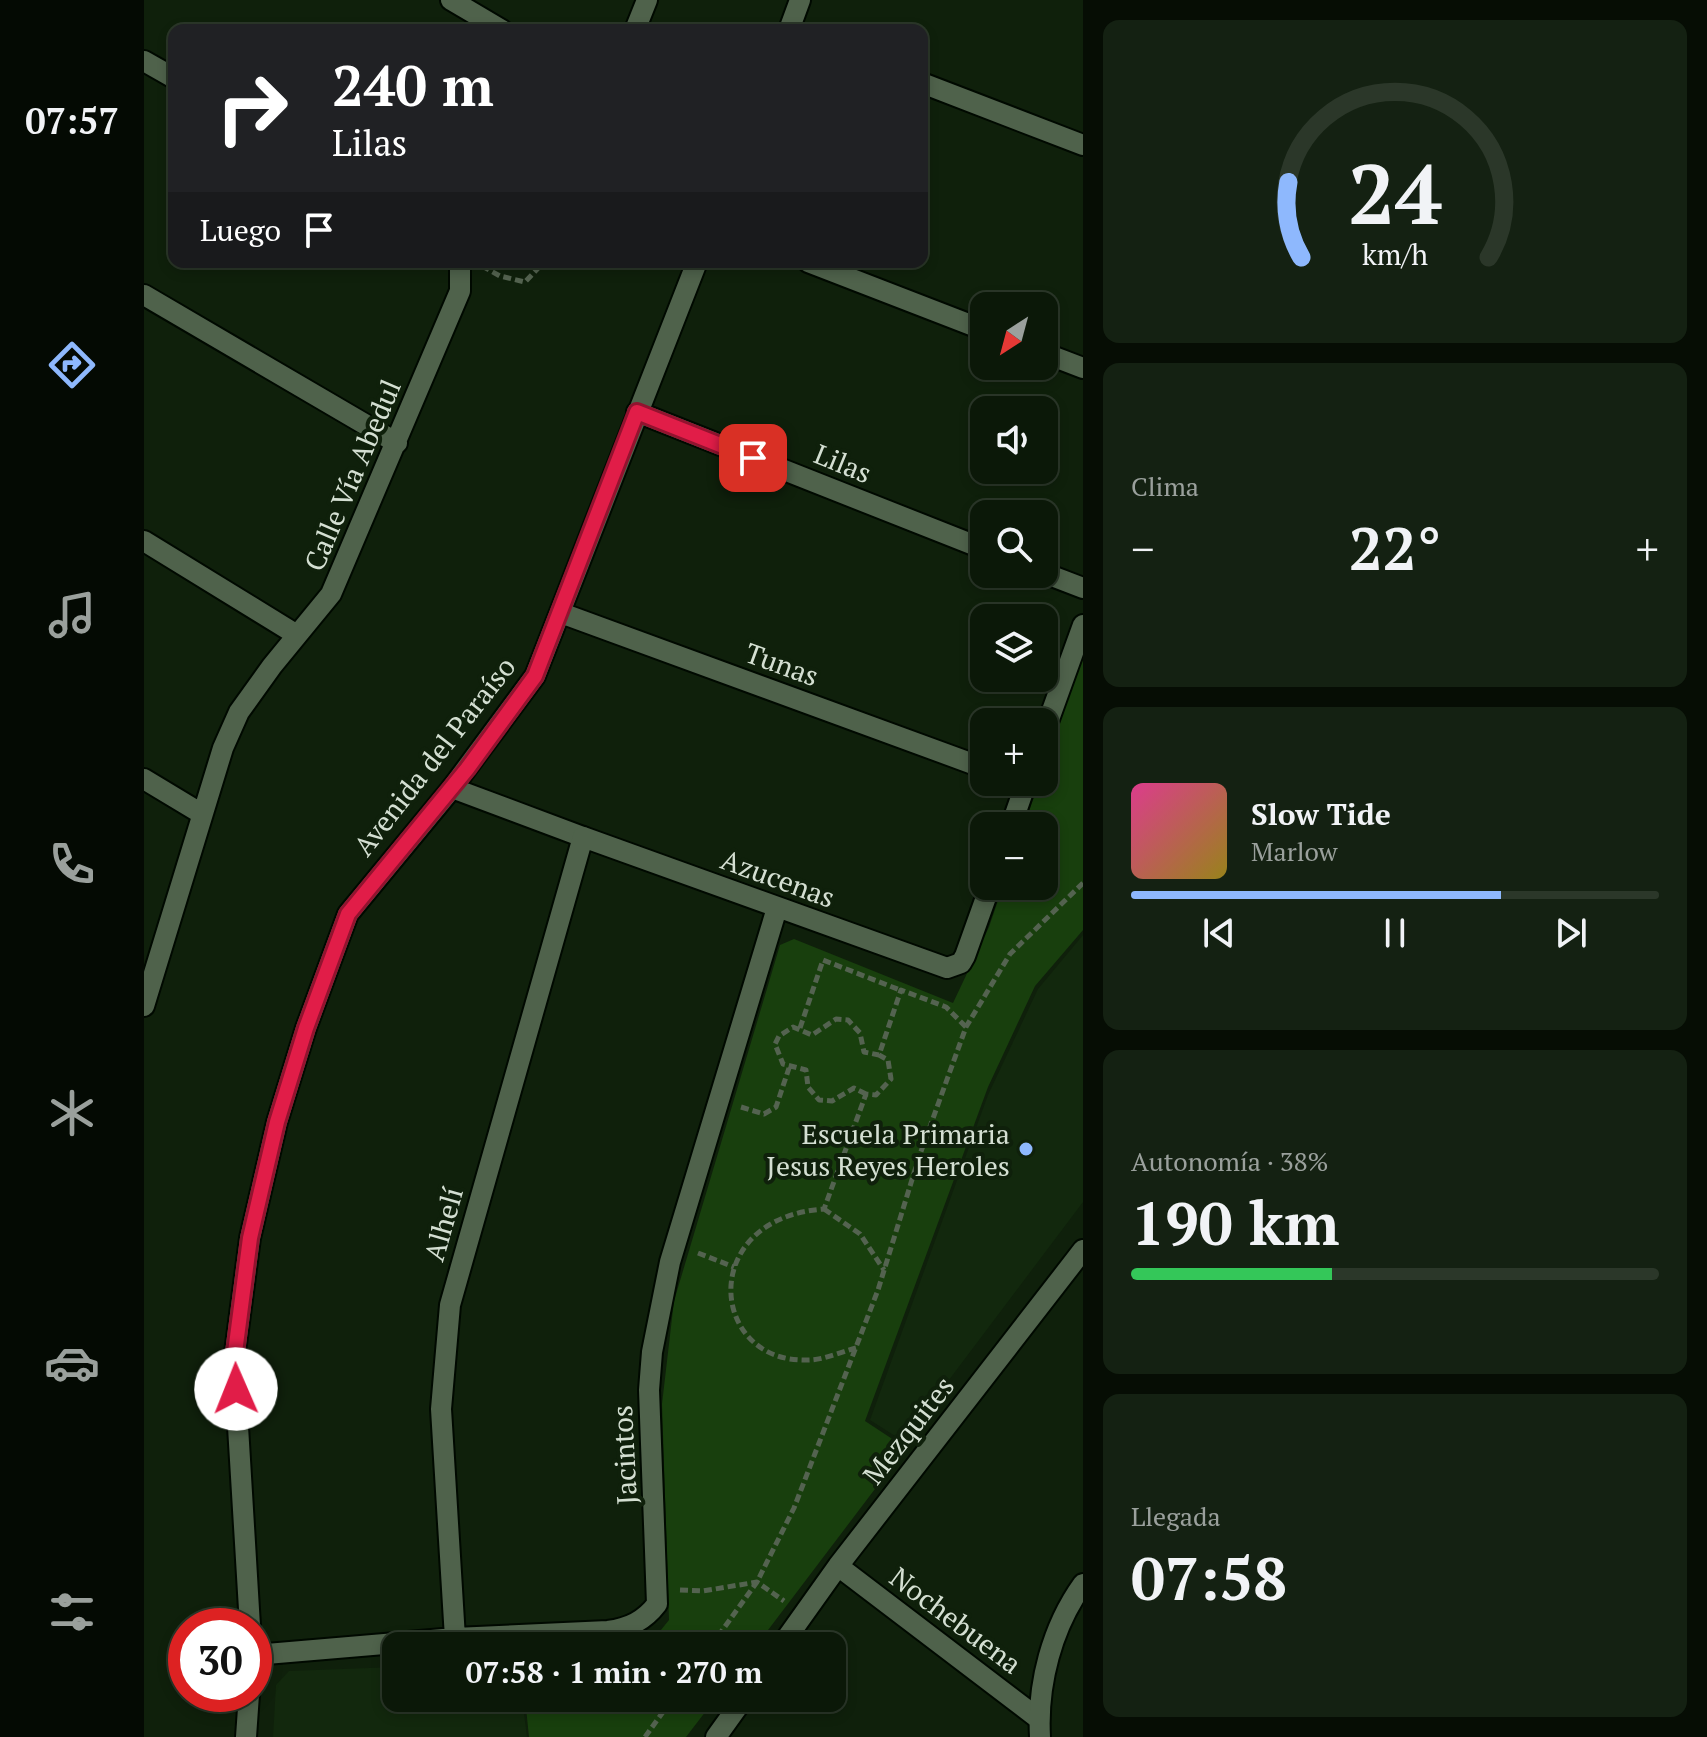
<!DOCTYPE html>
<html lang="es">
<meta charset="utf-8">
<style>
body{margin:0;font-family:"PT Serif",serif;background:#142112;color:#f1f3f6;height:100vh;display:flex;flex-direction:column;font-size:30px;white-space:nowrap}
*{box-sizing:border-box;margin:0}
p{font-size:26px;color:#9aa09c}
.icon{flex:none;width:44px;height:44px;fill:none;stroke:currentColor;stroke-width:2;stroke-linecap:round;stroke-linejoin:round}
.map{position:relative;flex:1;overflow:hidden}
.side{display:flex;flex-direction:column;gap:20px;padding:20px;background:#060d04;width:624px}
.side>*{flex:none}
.banner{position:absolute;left:24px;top:24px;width:760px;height:244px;border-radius:16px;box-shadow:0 4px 12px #0003,0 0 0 2px #2b3729;background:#202124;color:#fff;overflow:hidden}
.needle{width:52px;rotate:216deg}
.tools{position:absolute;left:826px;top:292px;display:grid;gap:16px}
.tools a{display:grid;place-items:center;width:88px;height:88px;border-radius:16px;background:#0b1808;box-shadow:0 4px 12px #0003,0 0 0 2px #2b3729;font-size:40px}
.speed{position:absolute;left:24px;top:1608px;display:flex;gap:16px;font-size:40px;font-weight:700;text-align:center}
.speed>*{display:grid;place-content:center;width:104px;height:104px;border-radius:50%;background:#0b1808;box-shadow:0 4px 12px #0003,0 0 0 2px #2b3729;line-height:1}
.speed .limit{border:12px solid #d22;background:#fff;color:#111}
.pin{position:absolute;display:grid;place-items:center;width:68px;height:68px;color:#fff;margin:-34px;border-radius:16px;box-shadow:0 4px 12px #0006}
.me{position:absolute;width:88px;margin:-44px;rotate:359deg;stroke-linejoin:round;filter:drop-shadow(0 0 6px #0008)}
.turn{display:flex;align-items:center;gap:28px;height:168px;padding:0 32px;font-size:36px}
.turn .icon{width:104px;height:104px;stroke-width:2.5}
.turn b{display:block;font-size:56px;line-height:68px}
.then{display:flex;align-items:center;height:76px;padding:0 32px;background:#0003;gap:16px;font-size:30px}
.big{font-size:60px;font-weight:800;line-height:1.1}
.side .tile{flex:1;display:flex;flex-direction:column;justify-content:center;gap:12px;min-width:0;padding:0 28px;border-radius:16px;background:#142112}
.side .dial{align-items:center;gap:0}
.dial svg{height:208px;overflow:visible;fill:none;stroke:#2b3729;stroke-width:7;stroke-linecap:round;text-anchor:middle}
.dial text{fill:#f1f3f6;stroke:none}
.song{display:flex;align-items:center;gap:24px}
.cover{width:96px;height:96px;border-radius:12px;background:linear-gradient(135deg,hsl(330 70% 55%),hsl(50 70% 35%))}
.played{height:8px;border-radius:4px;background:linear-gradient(90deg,#8eb8fd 70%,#2b3729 70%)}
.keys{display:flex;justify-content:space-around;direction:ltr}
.heat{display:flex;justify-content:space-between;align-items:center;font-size:44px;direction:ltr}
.charge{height:12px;border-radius:6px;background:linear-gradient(90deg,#34c759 38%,#2b3729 0)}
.trip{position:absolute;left:238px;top:1632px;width:464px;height:80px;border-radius:16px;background:#0b1808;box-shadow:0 4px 12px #0003,0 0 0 2px #2b3729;font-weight:800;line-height:80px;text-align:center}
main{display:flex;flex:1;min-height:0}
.tab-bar{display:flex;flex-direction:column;width:144px;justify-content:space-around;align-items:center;background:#040a03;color:#9aa09c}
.tab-bar .icon{width:56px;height:56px}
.tab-bar .current{color:#8eb8fd}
.tab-bar b{font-size:36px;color:#f1f3f6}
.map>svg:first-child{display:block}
.built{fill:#12280d}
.green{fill:#183f0d}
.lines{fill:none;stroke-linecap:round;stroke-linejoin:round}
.pedestrian-casing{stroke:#000900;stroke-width:24}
.minor-casing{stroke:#000900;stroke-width:24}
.tertiary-casing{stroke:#000900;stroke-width:24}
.path{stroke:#546350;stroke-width:5;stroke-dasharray:8 4;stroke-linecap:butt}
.pedestrian{stroke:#4f624b;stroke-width:20}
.minor{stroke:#4f624b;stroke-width:20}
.tertiary{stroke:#4f624b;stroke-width:20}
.route-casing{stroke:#92132f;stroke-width:20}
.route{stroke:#e11d48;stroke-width:14}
.poi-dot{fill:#8eb8fd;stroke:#0f200b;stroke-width:3}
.labels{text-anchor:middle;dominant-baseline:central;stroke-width:8;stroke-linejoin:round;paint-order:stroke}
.street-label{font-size:28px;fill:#d4dfd2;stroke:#0f200b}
.poi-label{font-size:28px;fill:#d4dfd2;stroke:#0f200b;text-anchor:end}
</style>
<main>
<nav class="tab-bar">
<b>07:57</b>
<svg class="icon current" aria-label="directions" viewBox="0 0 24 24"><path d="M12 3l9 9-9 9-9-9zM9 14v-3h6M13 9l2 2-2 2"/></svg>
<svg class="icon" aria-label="music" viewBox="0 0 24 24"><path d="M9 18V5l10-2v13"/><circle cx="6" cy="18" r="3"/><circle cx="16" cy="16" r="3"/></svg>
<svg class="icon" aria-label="phone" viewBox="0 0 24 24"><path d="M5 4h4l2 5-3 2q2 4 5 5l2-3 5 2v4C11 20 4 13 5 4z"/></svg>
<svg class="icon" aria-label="climate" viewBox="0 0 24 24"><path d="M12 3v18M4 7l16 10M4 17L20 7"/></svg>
<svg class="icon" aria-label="car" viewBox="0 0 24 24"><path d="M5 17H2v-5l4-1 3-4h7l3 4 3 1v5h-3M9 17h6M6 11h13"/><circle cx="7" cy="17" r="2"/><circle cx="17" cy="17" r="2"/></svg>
<svg class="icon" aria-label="filters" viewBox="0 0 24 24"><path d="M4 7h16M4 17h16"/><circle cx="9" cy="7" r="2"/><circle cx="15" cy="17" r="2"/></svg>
</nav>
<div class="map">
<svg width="939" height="1737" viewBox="0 0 939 1737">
<rect width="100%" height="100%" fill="#0f200b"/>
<path class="built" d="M939,935v267l-180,239 -33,-21 118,-325 50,-106z
M252,1667v31h126l5,39h-254l3,-52 13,-14z"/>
<path class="green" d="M939,653v277l-48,56 -47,101 -123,334 41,27 -150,198h-108l21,-26 -7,-216 12,-103 106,-356 14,-6 159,64 36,-76 14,-41h41v-60h-20l15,-44h5v-15z
M381,1698h191l-30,39h-157z"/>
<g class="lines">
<g class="pedestrian-casing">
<path id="pedestrian" d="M900,733l39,-108
M308,788l131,49"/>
</g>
<g class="minor-casing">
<path id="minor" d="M307,0l51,30
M491,30l12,-30
M645,30l11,-30
M0,61l30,17
M778,83l161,62
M664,262l176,68
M0,295l253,148
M900,353l39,15
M493,412l347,137
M0,541l153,94
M900,573l39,15
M417,613l423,155
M0,779l58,35
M867,826l15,-43 -4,-1
M0,1006l79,-258 16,-36 33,-46 59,-72 129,-303v-29
M694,1566l201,153
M106,1626l-16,-266 16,-122 27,-116 29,-94 42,-114 104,-126 83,-112 162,-414
M311,1638l-14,-229 9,-104 133,-468 364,131 14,-5 4,-7 25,-70
M637,1646l57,-80 245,-316
M110,1655l201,-17 153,-7c21,-3 36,-10 49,-27l-8,-214 3,-38 18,-90 107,-354
M102,1737l3,-43
M572,1737l28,-39"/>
</g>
<g class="tertiary-casing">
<path id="tertiary" d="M896,1737c-3,-53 12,-110 43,-153"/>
</g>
<path class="path" d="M338,266l18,10 25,6 19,-20
M656,1028l23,-68 77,30
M722,1094l-12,-6 -22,13 -13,-1 -11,-13 -2,-17 -23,-6 -8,-20 4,-8 14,-9 19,8 24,-16 12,1 12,13 4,19 15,3
M597,1107l23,7 12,-7 13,-39
M680,1209l36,25 24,36
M554,1253l36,14
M712,1348c-15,4 -33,12 -48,12 -99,4 -112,-142 16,-151l42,-115 10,1 15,-16 -3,-19 -9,-5 22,-65 45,17 20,20
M536,1590l23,1 54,-9 27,19
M567,1646l46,-64 37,-74 84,-218 41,-133 47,-130 44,-73 73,-71
M501,1737l28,-39"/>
<use href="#pedestrian" class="pedestrian"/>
<use href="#minor" class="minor"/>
<use href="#tertiary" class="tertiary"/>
</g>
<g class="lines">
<g class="route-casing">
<path id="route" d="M92,1389l-2,-29 16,-122 27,-116 29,-94 42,-114 119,-145 68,-93 102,-264 116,46"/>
</g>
<use href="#route" class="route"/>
</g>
<circle class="poi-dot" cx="882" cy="1149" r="8"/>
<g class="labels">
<g class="street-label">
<text transform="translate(699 463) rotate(22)">Lilas</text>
<text transform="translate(208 475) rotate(-67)">Calle Vía Abedul</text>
<text transform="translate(638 664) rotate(20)">Tunas</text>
<text transform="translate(290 756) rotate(-52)">Avenida del Paraíso</text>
<text transform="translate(634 878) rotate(20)">Azucenas</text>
<text transform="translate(299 1224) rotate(-74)">Alhelí</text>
<text transform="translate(764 1430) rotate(-52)">Mezquites</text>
<text transform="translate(480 1455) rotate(-93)">Jacintos</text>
<text transform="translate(812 1620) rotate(37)">Nochebuena</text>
</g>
<g class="poi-label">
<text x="866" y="1133">Escuela Primaria<tspan x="866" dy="32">Jesus Reyes Heroles</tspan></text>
</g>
</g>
</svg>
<div class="tools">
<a><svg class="needle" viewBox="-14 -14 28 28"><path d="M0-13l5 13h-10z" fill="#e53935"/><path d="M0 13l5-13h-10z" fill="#9aa09c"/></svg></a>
<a><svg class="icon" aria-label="sound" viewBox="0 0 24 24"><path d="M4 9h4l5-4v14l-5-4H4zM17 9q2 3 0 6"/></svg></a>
<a><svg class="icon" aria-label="search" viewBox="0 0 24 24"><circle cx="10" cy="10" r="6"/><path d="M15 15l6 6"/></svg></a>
<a><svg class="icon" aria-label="layers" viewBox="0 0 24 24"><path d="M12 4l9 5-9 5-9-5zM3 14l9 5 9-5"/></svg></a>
<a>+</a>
<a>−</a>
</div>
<div class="speed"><div class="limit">30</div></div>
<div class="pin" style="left:609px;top:458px;background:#d93025"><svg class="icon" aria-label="arrive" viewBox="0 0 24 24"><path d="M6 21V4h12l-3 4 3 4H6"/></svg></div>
<svg class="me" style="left:92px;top:1389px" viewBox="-20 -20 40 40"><circle r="19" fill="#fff"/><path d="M0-13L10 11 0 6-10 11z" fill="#e11d48"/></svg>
<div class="trip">07:58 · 1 min · 270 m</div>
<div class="banner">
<div class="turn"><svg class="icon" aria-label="right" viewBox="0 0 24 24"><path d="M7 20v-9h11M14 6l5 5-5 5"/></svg><div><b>240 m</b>Lilas</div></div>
<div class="then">Luego<svg class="icon" aria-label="arrive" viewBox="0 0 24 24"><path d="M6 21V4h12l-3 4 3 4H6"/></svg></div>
</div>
</div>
<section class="side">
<div class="tile dial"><svg viewBox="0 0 100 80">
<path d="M14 69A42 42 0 1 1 86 69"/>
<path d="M14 69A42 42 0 0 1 9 40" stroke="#8eb8fd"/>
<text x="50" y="56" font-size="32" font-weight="700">24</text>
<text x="50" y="72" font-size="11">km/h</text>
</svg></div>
<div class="tile"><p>Clima</p>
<div class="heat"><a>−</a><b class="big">22°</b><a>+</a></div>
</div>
<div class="tile">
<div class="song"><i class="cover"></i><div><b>Slow Tide</b><p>Marlow</p></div></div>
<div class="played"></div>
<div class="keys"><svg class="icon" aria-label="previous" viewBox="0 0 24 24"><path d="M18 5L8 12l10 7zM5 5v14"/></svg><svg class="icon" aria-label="pause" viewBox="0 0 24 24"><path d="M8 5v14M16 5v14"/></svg><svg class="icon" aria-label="next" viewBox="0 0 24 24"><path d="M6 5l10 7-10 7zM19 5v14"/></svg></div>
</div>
<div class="tile"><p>Autonomía · 38%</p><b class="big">190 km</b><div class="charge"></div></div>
<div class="tile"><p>Llegada</p><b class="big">07:58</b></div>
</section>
</main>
